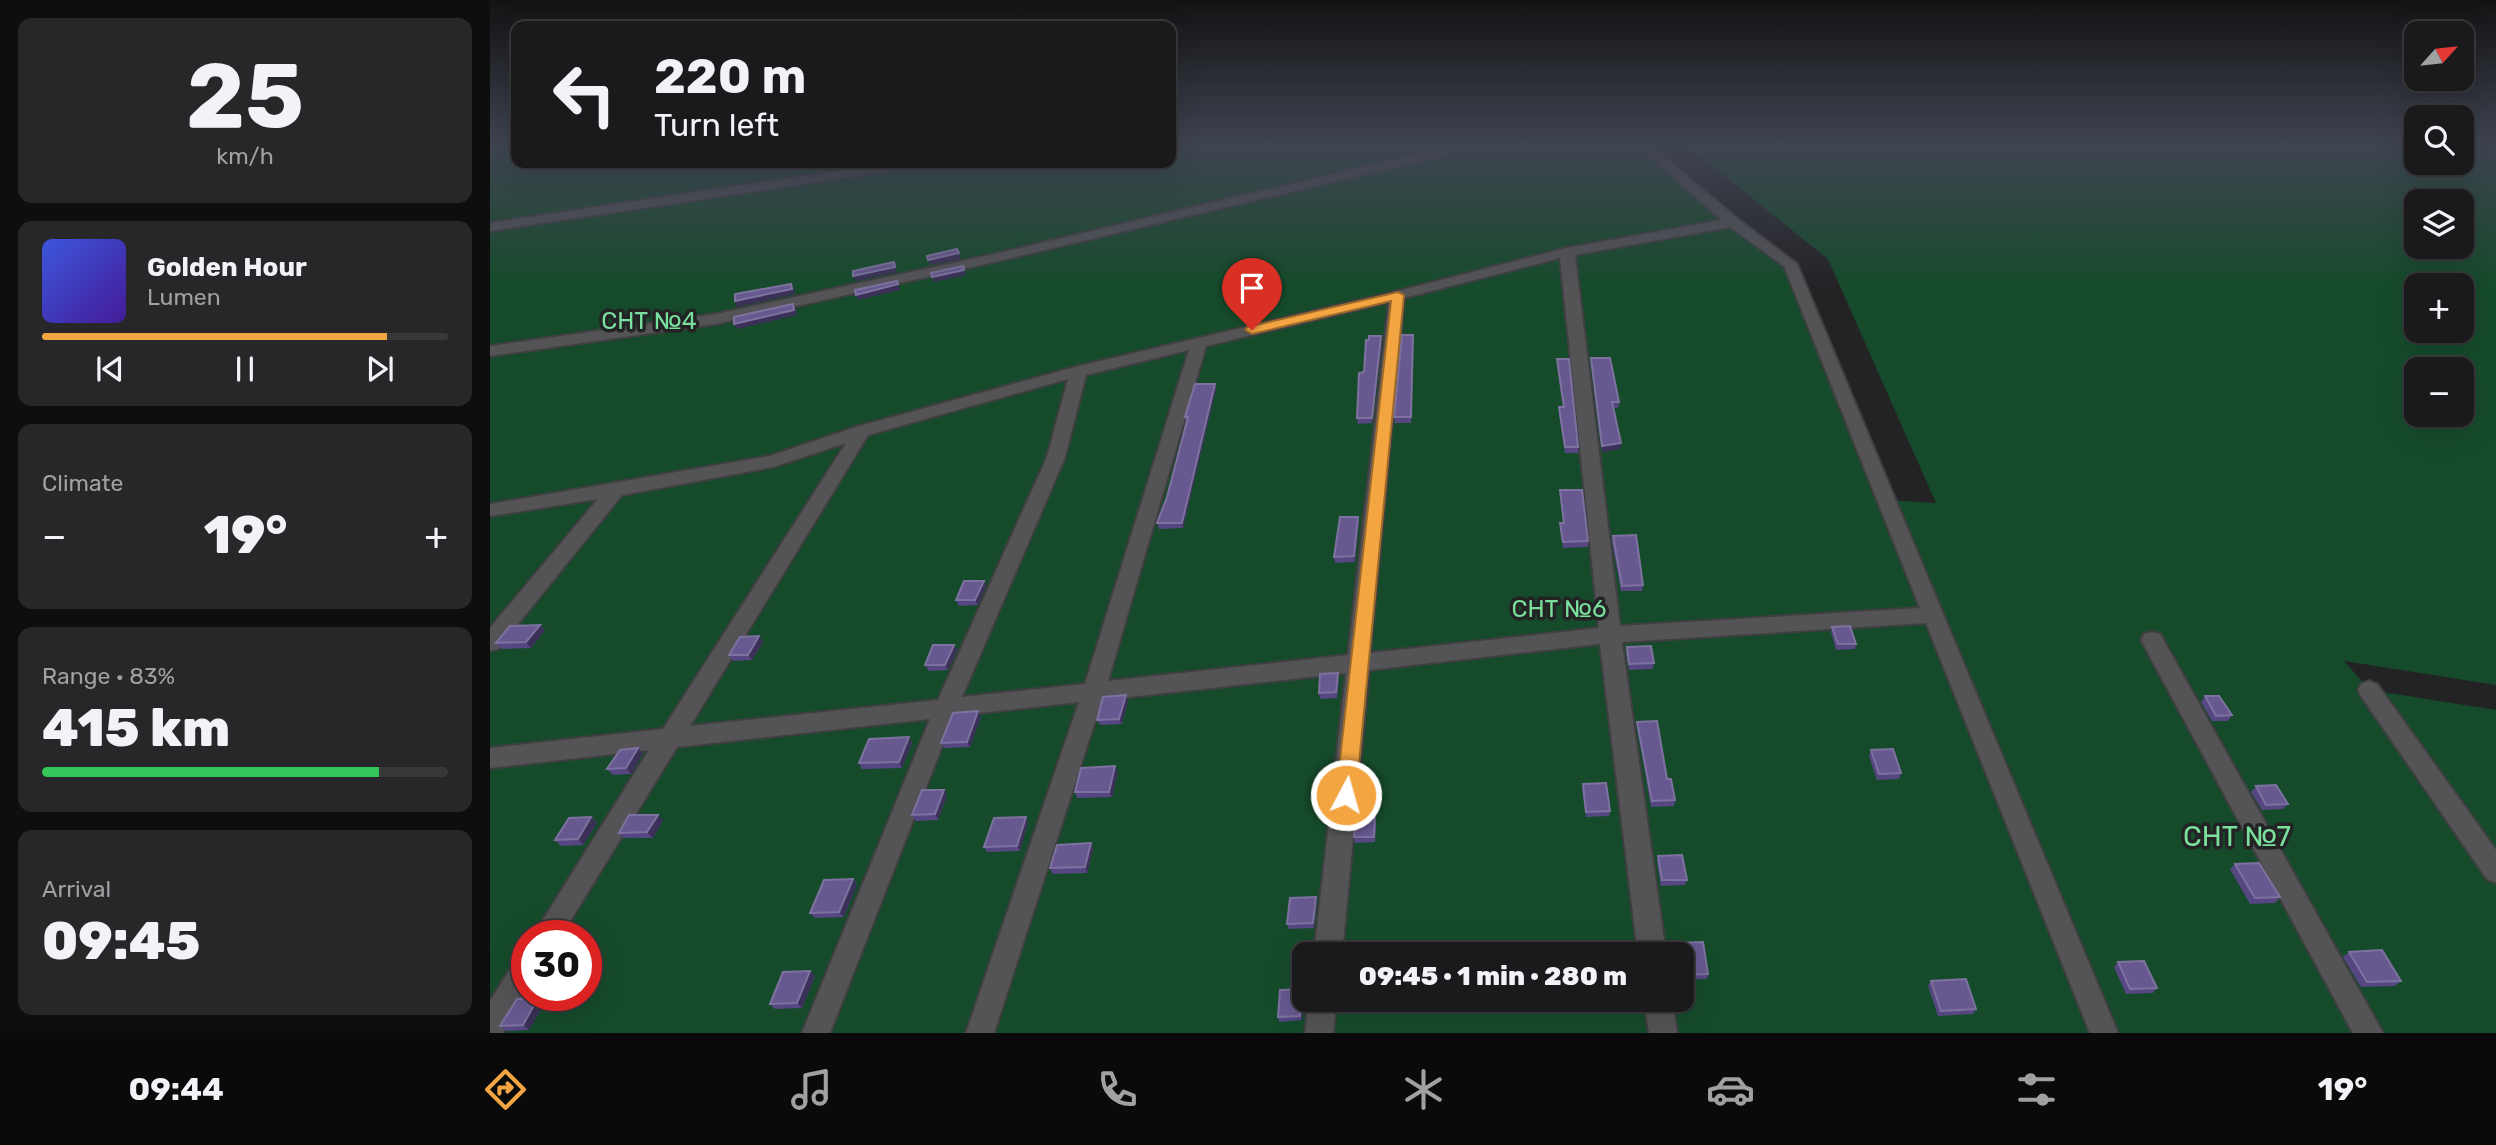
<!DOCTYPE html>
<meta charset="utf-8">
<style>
body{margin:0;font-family:Rubik,sans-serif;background:#272729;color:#f1f3f6;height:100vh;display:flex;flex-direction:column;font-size:26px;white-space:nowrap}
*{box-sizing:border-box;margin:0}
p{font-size:23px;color:#9fa1a3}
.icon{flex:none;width:38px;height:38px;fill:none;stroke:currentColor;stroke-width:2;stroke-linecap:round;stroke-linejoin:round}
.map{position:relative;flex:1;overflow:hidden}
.details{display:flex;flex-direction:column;gap:18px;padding:18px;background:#0e0e0f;width:490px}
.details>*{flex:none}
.guide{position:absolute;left:21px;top:21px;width:665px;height:147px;border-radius:14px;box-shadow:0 7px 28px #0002,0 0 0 2px #38383b;background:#1a1a1c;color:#f1f3f6;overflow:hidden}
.needle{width:46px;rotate:63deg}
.fabs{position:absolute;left:1914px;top:21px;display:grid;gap:14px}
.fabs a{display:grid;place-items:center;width:70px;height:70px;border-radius:14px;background:#1a1a1c;box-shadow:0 7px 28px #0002,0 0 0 2px #38383b;font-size:35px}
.speed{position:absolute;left:21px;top:920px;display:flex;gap:14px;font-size:35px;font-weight:700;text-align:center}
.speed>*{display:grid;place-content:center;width:91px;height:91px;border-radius:50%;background:#1a1a1c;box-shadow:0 7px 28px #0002,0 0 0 2px #38383b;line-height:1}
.speed .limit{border:10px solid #d22;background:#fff;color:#111}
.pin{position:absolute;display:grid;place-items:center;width:60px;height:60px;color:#fff;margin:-72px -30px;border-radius:50% 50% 50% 0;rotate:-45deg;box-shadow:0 0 7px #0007}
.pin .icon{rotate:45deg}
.me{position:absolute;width:77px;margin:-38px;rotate:6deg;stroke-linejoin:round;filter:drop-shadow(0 0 5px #0008)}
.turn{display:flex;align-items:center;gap:24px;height:147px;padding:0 28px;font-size:32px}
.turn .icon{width:91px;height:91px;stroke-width:2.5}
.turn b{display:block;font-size:49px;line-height:60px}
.big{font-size:52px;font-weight:800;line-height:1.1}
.details .tile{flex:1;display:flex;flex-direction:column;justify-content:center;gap:10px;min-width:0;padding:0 24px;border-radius:14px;background:#272729}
.details .dial{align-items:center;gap:0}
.dial b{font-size:91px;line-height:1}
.song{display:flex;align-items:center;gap:21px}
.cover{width:84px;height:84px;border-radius:10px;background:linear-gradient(135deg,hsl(230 70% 55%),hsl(260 70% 35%))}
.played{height:7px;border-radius:4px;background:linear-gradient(90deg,#f3a542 85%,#38383b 85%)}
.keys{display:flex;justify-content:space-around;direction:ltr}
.heat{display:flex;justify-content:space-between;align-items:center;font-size:38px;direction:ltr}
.charge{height:10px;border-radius:5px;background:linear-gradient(90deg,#34c759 83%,#38383b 0)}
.trip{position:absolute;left:802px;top:942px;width:402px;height:70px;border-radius:14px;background:#1a1a1c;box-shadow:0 7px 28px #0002,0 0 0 2px #38383b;font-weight:800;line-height:70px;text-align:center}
.tabs{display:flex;height:112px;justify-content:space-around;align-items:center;background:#0a0a0b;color:#9fa1a3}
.tabs .icon{width:49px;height:49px}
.tabs .current{color:#f3a542}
.tabs b{font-size:32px;color:#f1f3f6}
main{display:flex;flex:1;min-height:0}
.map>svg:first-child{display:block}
.green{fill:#154b2b;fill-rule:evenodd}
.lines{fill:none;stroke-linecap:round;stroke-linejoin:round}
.minor-casing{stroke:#3f3f41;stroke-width:4}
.minor{fill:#545457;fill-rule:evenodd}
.wall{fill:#564783}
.shaded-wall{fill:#3a3058}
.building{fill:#67598f;stroke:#7d729f;stroke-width:2}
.route{fill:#f3a542;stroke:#9e6b2b;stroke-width:2}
.labels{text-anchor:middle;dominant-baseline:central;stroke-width:7;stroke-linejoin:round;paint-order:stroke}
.park-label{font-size:24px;fill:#79df9c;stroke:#232225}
.near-park-label{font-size:28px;fill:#79df9c;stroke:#232225}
</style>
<main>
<section class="details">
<div class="tile dial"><b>25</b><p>km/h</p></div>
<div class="tile">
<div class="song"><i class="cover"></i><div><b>Golden Hour</b><p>Lumen</p></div></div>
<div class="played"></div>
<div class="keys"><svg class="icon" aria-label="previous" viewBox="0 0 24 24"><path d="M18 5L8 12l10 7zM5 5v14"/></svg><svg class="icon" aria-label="pause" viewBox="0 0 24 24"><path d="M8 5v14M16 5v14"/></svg><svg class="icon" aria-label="next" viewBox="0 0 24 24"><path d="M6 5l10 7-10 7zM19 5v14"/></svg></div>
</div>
<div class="tile"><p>Climate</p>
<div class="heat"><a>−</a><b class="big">19°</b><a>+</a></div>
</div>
<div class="tile"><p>Range · 83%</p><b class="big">415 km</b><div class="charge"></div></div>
<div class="tile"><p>Arrival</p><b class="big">09:45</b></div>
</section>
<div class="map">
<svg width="2006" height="1033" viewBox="0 0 2006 1033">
<rect width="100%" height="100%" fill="#232225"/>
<path class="green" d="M0,145h26v18h655v-18h471l91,77 57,42 97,236 49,3 -108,-244 -142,-114h731v18h45v-18h34v540l-152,-24 26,29 126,20v323h-2006zM1927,201h45v46h-45zM1927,285h45v46h-45zM1927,369h45v46h-45zM37,936h59v60h-59zM814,954h378v45h-378z"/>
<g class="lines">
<g class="minor-casing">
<path id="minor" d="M967,145h21l-6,4 -482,114 -274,61 -226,32v-10l226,-32 274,-59z
M1146,145h13l89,74 59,45 321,769h-28l-164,-410 -304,19 44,312h-28l-38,-310 -231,26 -27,284h-28l32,-281 -244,27 -108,333h-28l113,-331 -125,14 -124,317h-28l128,-314 -253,28 -116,189h-28l116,-186 -159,18v-20l173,-19 183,-286 -73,24 -151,28 -124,154 -8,2v-23l108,-129 -108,17v-12l280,-48 86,-29 223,-61 303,-71 185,-47 155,-28zM1240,227l54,39 136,342 -300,18 -45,-371zM1070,258l39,370 -229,25 34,-355zM899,302l-41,353 -240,26 98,-335zM699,350l-104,334 -123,13 103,-240 21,-82zM578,379l-21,78 -109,243 -248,26 178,-291z
M402,163h30l-6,4 -426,64v-8z
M1662,632l8,2 223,399h-30l-212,-393 3,-6z
M1879,681l8,3 119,166v33l-9,-4 -126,-183 -3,-6 3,-6z
M37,955v39l-24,39h-13v-32l27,-43z
M819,999h28l-4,34h-28z
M1154,999h28l5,34h-28z"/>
</g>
<use href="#minor" class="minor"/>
</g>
<path class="wall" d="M891,336l1,5 -10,82 -14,1 -1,-6 12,-78z
M923,340l-2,83h-16l-1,-6z
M1101,358l28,44 -1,6h-4l6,41 -18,3 -11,-88z
M1067,359l21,88v6h-13l-6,-40v-6h4l-6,-42z
M725,384l1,5 -33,139 -24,1 -2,-6 10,-26 19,-75 -1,-5z
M1070,490l28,51v6l-25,1 -3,-19v-6h3z
M868,517l1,5 -4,40 -20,1 -1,-6z
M1123,536l30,49 -1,6h-21l-9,-49z
M496,586l-8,19 -19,1 -3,-6z
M50,625l5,5 -14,18 -29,1 -6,-6z
M1342,627l24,17 -1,5 -19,1 -5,-18z
M273,642l-11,18 -19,1 -4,-6z
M464,645l3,5 -9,20 -19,1 -4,-6z
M1137,647l27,16 -1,6 -24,1 -3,-18z
M849,679l-2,19 -17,1 -1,-6z
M1715,696l27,19 -4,6h-16l-11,-19z
M638,701l-6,23 -22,1 -3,-5z
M491,717l-11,30 -26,1 -3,-5z
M1147,722l30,57 8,21 -1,6 -23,1 -14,-80z
M419,737l3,6 -10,25 -40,1 -3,-6z
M148,748l5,5 -12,21 -18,1 -6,-6z
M1381,750l30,23 -2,6 -22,1 -8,-24z
M628,772l-6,25 -35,1 -2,-6z
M1093,784l27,27 -1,5 -23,1 -4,-28z
M1766,786l32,18 -5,5 -21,1 -11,-18z
M457,795l-9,25 -22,1 -4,-6z
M101,817l6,6 -14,22 -22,1 -6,-6z
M536,817l2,5 -8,29 -33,1 -3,-5z
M173,820l-10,18h-29l-5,-5z
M886,822l-1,20 -20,1 -1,-6z
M601,843l2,6 -6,24 -34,1 -3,-6z
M1168,856l29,24 -2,5 -24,1 -4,-24z
M1745,864l45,33 -5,6 -25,1 -20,-35z
M363,879l4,5 -13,33 -29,1 -5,-5z
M826,897l1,5 -3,26 -25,1 -2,-5z
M1186,943l32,31 -1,5 -25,1v-26h-6l-1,-6z
M1859,952l52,29 -6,5 -34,1 -18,-30z
M1628,962l39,26 -4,5 -27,1 -12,-27z
M325,976l-13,32 -27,1 -5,-5z
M1441,981l45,28 -3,5 -35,2 -10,-30z
M813,989l1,6 -2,25 -23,2 -1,-5z
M55,1003l-16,27 -22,1 -7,-5z"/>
<path class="shaded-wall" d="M469,253l2,6 -31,6 -2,-5z
M404,262l3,10 -41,9 -3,-5z
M474,270l2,5 -32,7 -2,-5z
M407,281l3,9 -42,10 -2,-5z
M301,284l3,5 1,5 -58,13 -2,-6z
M303,304l3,5 1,6 -60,14 -3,-5z
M891,336l1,5 -10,82v-5z
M725,384l1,5 -33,139 -1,-5z
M1131,443l-1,6 -18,3v-6z
M868,517l1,5 -4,40 -1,-6z
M494,581l2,5 -8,19 -3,-5z
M50,625l5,5 -14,18 -5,-6z
M269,636l4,6 -11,18 -4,-5z
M464,645l3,5 -9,20 -3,-5z
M636,695l2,6 -6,23 -3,-5z
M488,711l3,6 -11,30 -3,-5z
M419,737l3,6 -10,25 -3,-6z
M148,748l5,5 -12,21 -5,-6z
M625,766l3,6 -6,25 -3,-5z
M454,790l3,5 -9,25 -3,-6z
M168,815l5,5 -10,18 -6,-6z
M101,817l6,6 -14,22 -5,-6z
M536,817l2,5 -8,29 -3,-5z
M601,843l2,6 -6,24 -2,-6z
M363,879l4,5 -13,33 -5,-5z
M826,897l1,5 -3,26 -1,-5z
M320,971l5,5 -13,32 -5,-5z
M813,989l1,6 -2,25 -2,-4z
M48,998l7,5 -16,27 -6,-5z"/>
<path class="building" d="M467,249l2,4 -31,7 -1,-4z
M404,262l1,5 -42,9v-5z
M473,266l1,4 -32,7 -1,-4z
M407,281l1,3 -42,11 -1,-5z
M301,284l1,5 -57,12v-7z
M303,304l1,6 -60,14v-7z
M912,335h11l-2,82h-17z
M879,336h12l-9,82h-15l2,-45 5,-1 2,-32h3z
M1101,358h19l9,44h-7l9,41 -19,3z
M1067,359h12l9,88h-13l-6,-40h5z
M705,384h20l-33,139h-25l10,-26 21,-80h-3z
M1070,490h22l6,51 -25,1 -3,-19h4z
M850,517h18l-4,39 -20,1z
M1146,535l7,50 -21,1 -9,-50z
M474,581h20l-9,19h-19z
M50,625l-14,17 -30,1 14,-17z
M1360,626l6,18h-18l-6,-17z
M269,636l-11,19h-19l11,-18z
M443,645h21l-9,20h-20z
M1161,646l3,17 -25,1 -2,-17z
M848,673l-2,19 -17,1 1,-19z
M636,695l-7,24 -22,1 6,-23z
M1715,696h14l13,19 -16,1z
M488,711l-11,31 -26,1 12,-30z
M1167,721l10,58h4l4,21 -23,1 -15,-79z
M419,737l-10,25 -40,1 10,-24z
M148,748l-12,20 -19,1 13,-19z
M1403,749l8,24 -22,1 -8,-24z
M625,766l-6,26h-34l6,-24z
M1116,783l4,28 -24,1 -3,-28z
M1786,785l12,19 -22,1 -10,-19z
M432,790h22l-9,24 -23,1z
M139,815h29l-11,17 -28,1z
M885,816l-1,21h-20l2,-20z
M101,817l-13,22 -23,1 14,-22z
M536,817l-9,29 -33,1 10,-29z
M601,843l-6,24 -35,1 7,-23z
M1192,855l5,25h-25l-4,-24z
M1769,863l21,34 -25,1 -20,-34z
M363,879l-14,33 -29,1 14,-33z
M826,897l-3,26 -26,1 3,-26z
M1213,942l5,32 -26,1v-21h-4l-2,-11z
M1892,950l19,31 -34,1 -18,-30z
M1654,961l13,27 -27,1 -12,-27z
M320,971l-13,32 -27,1 13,-32z
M1476,979l10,30 -35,2 -10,-30z
M813,989l-3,27 -22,1 2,-27z
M48,998l-15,27 -23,1 17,-27z"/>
<linearGradient id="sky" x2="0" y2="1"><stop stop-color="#131314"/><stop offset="0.5" stop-color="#3f4451"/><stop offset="1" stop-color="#3f4451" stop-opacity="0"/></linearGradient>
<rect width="2006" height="289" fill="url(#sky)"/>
<path class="route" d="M908,292l6,3 -48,500 -3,6 -7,2 -7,-2 -3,-6 55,-494 -139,33 -7,-4 2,-3z"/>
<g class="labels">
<g class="park-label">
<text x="159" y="321">СНТ №4</text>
<text x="1069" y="609">СНТ №6</text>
</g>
<g class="near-park-label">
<text x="1747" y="836">СНТ №7</text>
</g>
</g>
</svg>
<div class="fabs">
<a><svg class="needle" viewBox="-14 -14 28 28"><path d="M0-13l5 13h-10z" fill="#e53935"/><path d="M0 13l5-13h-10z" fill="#9fa1a3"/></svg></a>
<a><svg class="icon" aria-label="search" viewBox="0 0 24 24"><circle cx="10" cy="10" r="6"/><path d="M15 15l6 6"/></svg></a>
<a><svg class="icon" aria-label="layers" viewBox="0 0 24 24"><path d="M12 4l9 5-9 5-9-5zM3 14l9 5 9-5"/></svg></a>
<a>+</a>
<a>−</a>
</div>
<div class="speed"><div class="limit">30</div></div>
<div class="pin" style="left:762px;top:330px;background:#d93025"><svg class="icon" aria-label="arrive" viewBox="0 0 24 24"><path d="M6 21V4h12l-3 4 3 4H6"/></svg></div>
<svg class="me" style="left:856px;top:795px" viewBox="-20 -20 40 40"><circle r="17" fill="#f3a542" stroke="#fff" stroke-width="3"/><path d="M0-11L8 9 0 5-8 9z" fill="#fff"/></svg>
<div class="trip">09:45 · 1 min · 280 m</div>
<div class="guide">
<div class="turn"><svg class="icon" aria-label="left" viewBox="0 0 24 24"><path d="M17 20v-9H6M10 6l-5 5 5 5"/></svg><div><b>220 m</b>Turn left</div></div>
</div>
</div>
</main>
<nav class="tabs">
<b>09:44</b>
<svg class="icon current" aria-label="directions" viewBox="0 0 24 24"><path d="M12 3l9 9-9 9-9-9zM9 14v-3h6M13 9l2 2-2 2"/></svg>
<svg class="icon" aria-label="music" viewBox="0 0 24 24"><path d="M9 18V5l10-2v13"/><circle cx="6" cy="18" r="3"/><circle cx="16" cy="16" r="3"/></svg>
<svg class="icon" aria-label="phone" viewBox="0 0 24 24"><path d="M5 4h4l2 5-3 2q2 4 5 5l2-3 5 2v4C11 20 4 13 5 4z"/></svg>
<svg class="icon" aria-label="climate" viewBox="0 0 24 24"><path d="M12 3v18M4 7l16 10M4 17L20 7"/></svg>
<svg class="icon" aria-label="car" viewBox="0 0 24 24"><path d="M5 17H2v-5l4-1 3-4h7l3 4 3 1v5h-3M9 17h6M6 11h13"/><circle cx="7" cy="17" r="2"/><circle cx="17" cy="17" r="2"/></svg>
<svg class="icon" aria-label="filters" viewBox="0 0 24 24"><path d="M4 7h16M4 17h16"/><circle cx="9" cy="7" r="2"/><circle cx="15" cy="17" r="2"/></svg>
<b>19°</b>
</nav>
